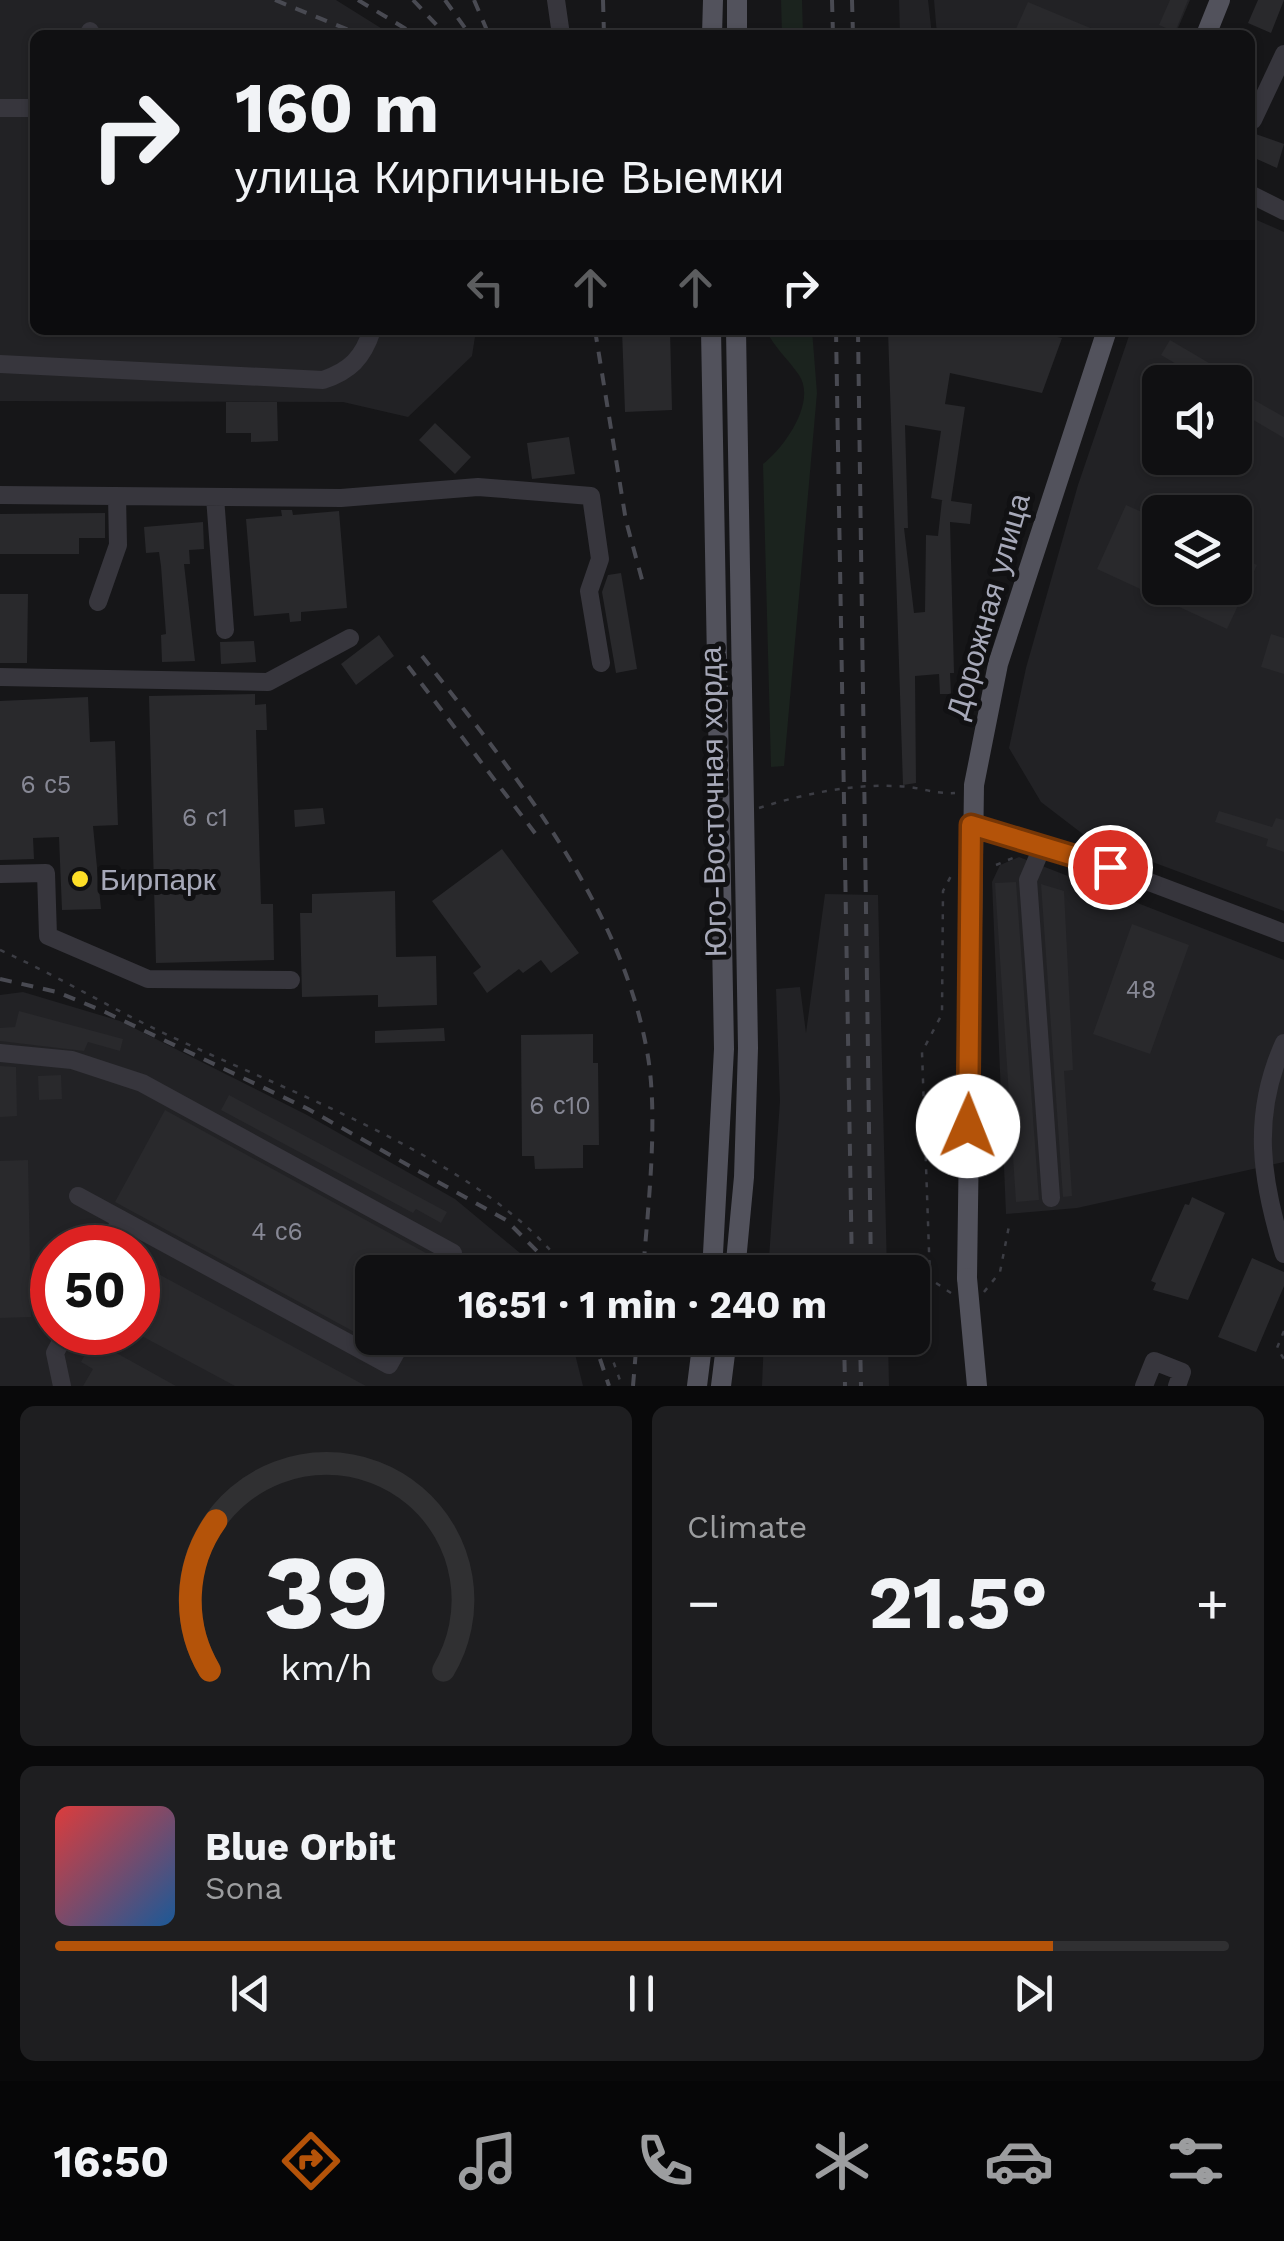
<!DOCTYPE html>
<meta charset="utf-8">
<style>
body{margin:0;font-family:"Work Sans",sans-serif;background:#1e1e20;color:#f1f3f6;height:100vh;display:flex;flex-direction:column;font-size:38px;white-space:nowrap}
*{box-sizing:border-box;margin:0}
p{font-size:32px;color:#9c9d9f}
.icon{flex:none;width:55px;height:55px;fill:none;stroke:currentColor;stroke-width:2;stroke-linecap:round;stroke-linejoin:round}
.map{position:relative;height:1386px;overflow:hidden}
.panel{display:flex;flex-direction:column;gap:20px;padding:20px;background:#09090a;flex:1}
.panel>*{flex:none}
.hud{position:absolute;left:30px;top:30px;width:1225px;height:305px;border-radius:15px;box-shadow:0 2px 8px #0004,0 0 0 2px #303032;background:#101012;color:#f1f3f6;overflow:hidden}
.tools{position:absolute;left:1142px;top:365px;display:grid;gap:20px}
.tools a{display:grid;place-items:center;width:110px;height:110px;border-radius:15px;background:#101012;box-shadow:0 2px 8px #0004,0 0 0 2px #303032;font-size:50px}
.speed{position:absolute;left:30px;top:1225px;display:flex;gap:20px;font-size:50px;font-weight:700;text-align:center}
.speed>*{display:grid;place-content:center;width:130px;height:130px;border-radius:50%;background:#101012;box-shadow:0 2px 8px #0004,0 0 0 2px #303032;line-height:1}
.speed .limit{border:15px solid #d22;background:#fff;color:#111}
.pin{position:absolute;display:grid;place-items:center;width:85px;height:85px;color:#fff;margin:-42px;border:5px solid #fff;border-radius:50%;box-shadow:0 2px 10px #0007}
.me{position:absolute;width:110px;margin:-55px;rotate:1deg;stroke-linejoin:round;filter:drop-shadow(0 0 8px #0008)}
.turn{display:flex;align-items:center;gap:35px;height:210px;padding:0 40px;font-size:45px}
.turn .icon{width:130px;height:130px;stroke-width:2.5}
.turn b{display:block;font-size:70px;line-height:85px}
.lanes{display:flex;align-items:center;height:95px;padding:0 40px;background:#0003;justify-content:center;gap:50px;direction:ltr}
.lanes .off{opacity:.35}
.big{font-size:75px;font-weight:700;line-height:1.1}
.panel .card{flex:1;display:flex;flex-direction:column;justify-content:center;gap:15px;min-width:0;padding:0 35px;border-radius:15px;background:#1e1e20}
.panel .dial{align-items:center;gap:0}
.dial svg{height:260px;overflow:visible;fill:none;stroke:#303032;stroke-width:7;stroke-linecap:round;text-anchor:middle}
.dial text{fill:#f1f3f6;stroke:none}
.song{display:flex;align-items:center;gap:30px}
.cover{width:120px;height:120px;border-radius:15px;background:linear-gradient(135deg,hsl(0 70% 55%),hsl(210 70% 35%))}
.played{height:10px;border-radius:5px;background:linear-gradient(90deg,#b45309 85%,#303032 85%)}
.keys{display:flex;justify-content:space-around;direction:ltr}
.heat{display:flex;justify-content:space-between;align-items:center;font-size:55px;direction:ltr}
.panel .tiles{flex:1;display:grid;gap:20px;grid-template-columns:1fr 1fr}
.card:last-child{grid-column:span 2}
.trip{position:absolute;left:355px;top:1255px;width:575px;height:100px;border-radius:15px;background:#101012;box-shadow:0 2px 8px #0004,0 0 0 2px #303032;font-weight:700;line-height:100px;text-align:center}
.menu{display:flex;height:160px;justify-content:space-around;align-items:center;background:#060607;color:#9c9d9f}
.menu .icon{width:70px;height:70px}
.menu .selected{color:#b45309}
.menu b{font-size:45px;color:#f1f3f6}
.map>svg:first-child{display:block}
.built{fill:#222225;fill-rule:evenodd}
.green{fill:#1b231e}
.building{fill:#29292c;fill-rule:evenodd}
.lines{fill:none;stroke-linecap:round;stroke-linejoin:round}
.path{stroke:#3c3d44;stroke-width:2.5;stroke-dasharray:5 8;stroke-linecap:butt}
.minor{stroke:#37363d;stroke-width:18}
.major{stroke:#52525c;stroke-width:20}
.rail{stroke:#494a52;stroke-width:4;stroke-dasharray:12 10;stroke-linecap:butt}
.major-bridge{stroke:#52525c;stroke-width:20}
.route-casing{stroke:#753606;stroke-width:25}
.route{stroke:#b45309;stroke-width:18}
.poi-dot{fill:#fedf27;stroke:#111113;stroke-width:4}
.labels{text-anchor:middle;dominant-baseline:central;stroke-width:10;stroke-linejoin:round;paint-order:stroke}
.number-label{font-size:25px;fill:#878895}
.street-label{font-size:30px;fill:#a7a9b9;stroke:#111113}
.poi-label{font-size:30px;fill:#a7a9b9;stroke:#111113;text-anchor:start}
</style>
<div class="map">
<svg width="1284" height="1386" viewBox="0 0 1284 1386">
<rect width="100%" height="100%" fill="#161618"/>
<path class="built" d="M0,0h336l56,35h-357v295h441l-4,26 -64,61 -65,-15 -343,-1z
M899,0h29l4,35h-32z
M934,0h256l-15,35h-238z
M1250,217l34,15v679l-196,-73 -47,-36 -32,-54 17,-80 52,-183 53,-155h119zM1160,382h75v76h-75zM1160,512h75v76h-75z
M1019,857l265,103v202l-207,46 -71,6 -14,-332 8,-17z
M825,894l53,1 9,377h-119l12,-171 -4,-112 24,-2 6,46z
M23,992l97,29 187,94 148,84 71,59 10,14h-164v66h199l12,48h-583v-391zM52,1248h86v84h-86z
M764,1338h124l1,48h-127z"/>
<path class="green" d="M781,0h21l1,35h-21z
M766,330h46l5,63 -33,373 -13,1 -8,-303c21,-16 54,-62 36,-89 -11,-16 -25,-28 -33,-45z"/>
<path class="building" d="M1170,0h18l-13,32 -16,-7z
M1258,0h26l-13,33 -23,-10z
M1028,2l79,33 -92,-4z
M1250,132l34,12 -7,24 -27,-12z
M622,330h48l2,80 -47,2z
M888,330h140l34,8 -20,55 -92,-20 -5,31 20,3 -14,94 21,3 -2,20 -20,-2 4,151h-4l1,21h-11l-1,-20 -24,2 1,107 -13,2zM905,425l36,6 -10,67 16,3 -5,-1 -4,36 -12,-1 -1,77 -11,1 -10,-85h4z
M1170,340l39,23 -5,8 20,11h-26l5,-9 -3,5 -39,-23z
M1235,389l49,28v21l-49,-29z
M226,402h51l1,39 -27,1v-9h-25z
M435,423l36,34 -16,17 -36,-34z
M569,437l6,37 -43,5 -5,-36z
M1126,505l34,15v68h75v-33l22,10 -30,64 -130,-60z
M281,510h11l1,5 46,-4 8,97 -46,4v9l-11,1 -1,-9 -35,3 -8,-97 36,-3z
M105,513v25h-26v16h-79v-40z
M203,522l1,27 -15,1 1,14h-6l11,97 -33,1 -1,-27 5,-1 -5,-68 -2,-14 -13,1 -2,-26z
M621,573l16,96 -21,4 -14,-81 6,-17z
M0,594h28l-1,69h-27z
M1271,634l13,4v36l-23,-7z
M379,635l15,21 -38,29 -15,-21z
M254,641l2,21 -35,2 -1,-22z
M255,694v11l11,-1 1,26h-11l5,174h12l1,56 -118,3 -7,-267z
M88,697l2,45 25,-1 3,84 -25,1 8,83 -39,1 -3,-73 -26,1 1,21 -34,1v-159z
M323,808l2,16 -30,3 -1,-17z
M1219,811l53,16 4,-9 8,2v32l-18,-6 2,-7 -53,-17z
M502,849l77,104 -28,20 -10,-13 -18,13 -4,-4 -32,24 -14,-20 8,-6 -49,-66z
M1016,882l23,318 -23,2 -21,-319z
M1041,884l23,7 9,179 -9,1 8,125 -9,1z
M395,891l1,66 40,-1 1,49 -59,2v-12l-76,2 -2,-84h12v-19z
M1132,924l57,21 -39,109 -57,-20z
M19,1011l104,28 -3,12 -32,-9 -4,9 -84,-10v-13l15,-1z
M444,1028l1,13 -70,2v-12z
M593,1034v29h5l1,82h-16v23l-48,1 -1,-13h-12l-1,-121z
M0,1066l16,1 1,49 -17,1z
M61,1075l1,24 -23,1 -1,-24z
M229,1095l218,117 -6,11 -25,-14 -3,4 -192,-103z
M165,1110l270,148 -6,14h-57v66h18l-6,10 -269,-146z
M28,1160l3,157 -31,1v-157z
M1192,1197l33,16 -37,87 -35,-10 3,-7 -5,-2 34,-77 4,1z
M1252,1258l32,14v14l-28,66 -38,-15z
M138,1263l228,123h-131l-97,-52z
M93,1340l83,46h-93l10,-17 -12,-7z"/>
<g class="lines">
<path class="path" d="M759,808c47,-15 100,-26 150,-21 16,2 28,7 46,6
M996,865l24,-10
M0,950c49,22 95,49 143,73 128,64 342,134 425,249
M984,1292l16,-20 9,-46
M951,1293l-21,-14 -8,-227 20,-38 1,-123 8,-15
M1284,1331l-7,17 7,11
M605,1338l17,48"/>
<path class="minor" d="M556,0l5,35
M90,35v-4
M0,108h35
M1253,120l31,-66
M1250,194l34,17
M0,364l323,16c27,-9 40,-22 49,-50
M0,495l341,3 137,-11 113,9 9,63 -11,32 12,72
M215,497l10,133
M98,602l20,-57 -1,-49
M0,677l268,5 82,-44
M971,825l104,29 209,79
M1043,845l-15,35 23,318
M0,874l46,-1 2,63 100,43 143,1
M1284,1043c-33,73 -23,137 0,211
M0,1053l72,7 70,23 311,170 -12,19
M78,1196l311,169 15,-27
M107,1248l14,-29
M62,1386l-7,-33 11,-21
M1144,1386l10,-25 28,11 -5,14"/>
<path class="major" d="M712,35l1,-35
M737,35v-35
M1206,35l14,-35
M711,330l13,719 -12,223
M735,1272l9,-95 4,-129 -12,-718
M967,1278l7,-493 24,-121 109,-334
M697,1386l6,-48
M721,1386l6,-48"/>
<path class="rail" d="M275,0l86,35
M358,0l58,35
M413,0l33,35
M445,0l25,35
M474,0l15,35
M603,0l1,35
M832,0l1,35
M852,0l1,35
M595,330l31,191 18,66
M836,330l16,942
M858,330l13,942
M422,656c91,116 198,246 225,395 12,65 1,155 -4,221
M408,666l130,171
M0,979l57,13 46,19 205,98 198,111 52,52
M593,1338l16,48
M844,1338l1,48
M860,1338l1,48
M633,1386l4,-48"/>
<path class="major-bridge" d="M967,1278l10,108"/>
</g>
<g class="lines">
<g class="route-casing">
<path id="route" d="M968,1126l3,-301 139,42"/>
</g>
<use href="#route" class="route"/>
</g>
<circle class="poi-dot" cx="80" cy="879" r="10"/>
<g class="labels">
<g class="number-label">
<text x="46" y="784">6 с5</text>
<text x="205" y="817">6 с1</text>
<text x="1141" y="989">48</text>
<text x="560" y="1105">6 с10</text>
<text x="277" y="1231">4 с6</text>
</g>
<g class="street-label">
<text transform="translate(988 606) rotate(-74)">Дорожная улица</text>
<text transform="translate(713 802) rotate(-91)">Юго-Восточная хорда</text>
</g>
<g class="poi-label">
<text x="100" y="879">Бирпарк</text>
</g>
</g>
</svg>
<div class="tools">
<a><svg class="icon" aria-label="sound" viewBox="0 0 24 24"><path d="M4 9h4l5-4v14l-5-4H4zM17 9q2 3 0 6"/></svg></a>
<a><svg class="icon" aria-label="layers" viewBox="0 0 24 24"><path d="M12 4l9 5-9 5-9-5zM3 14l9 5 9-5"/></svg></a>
</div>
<div class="speed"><div class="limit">50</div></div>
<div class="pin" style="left:1110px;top:867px;background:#d93025"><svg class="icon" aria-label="arrive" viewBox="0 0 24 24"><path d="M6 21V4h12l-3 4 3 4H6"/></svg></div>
<svg class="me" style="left:968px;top:1126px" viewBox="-20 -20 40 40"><circle r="19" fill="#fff"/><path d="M0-13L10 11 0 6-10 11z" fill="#b45309"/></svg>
<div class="trip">16:51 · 1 min · 240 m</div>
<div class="hud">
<div class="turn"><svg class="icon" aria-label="right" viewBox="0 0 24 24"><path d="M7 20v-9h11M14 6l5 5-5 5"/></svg><div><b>160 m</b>улица Кирпичные Выемки</div></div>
<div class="lanes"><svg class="icon off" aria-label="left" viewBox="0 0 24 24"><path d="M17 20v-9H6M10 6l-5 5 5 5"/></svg><svg class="icon off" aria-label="ahead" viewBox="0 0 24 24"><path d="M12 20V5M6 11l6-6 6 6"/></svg><svg class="icon off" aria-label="ahead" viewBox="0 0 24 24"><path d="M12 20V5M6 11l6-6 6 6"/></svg><svg class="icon" aria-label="right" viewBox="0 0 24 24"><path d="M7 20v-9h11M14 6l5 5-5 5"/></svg></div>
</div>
</div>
<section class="panel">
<div class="tiles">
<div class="card dial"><svg viewBox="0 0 100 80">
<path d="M14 69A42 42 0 1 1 86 69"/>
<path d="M14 69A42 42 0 0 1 16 23" stroke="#b45309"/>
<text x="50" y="56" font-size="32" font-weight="700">39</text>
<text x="50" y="72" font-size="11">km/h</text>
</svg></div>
<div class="card"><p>Climate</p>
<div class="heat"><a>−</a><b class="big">21.5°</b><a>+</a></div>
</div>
<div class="card">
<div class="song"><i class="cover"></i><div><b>Blue Orbit</b><p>Sona</p></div></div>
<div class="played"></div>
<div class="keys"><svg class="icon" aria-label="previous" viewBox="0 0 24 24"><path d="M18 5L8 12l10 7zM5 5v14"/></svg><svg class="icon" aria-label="pause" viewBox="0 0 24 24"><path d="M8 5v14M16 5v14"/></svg><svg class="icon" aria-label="next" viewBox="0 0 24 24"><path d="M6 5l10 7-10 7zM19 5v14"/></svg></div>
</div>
</div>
</section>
<nav class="menu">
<b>16:50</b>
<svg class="icon selected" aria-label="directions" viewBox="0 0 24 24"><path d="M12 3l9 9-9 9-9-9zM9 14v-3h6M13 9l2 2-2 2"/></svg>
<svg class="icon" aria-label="music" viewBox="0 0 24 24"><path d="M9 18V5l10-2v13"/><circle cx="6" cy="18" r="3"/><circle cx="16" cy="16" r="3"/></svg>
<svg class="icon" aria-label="phone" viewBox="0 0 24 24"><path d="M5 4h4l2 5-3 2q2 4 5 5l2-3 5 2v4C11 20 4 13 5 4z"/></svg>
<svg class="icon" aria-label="climate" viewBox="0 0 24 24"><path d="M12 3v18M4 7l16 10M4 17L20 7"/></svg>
<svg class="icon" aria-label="car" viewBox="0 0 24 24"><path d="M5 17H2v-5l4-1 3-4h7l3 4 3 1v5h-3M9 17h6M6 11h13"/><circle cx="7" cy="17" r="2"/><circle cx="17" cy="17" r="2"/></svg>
<svg class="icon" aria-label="filters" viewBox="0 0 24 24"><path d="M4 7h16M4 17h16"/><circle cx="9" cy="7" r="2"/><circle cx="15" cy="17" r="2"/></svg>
</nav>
